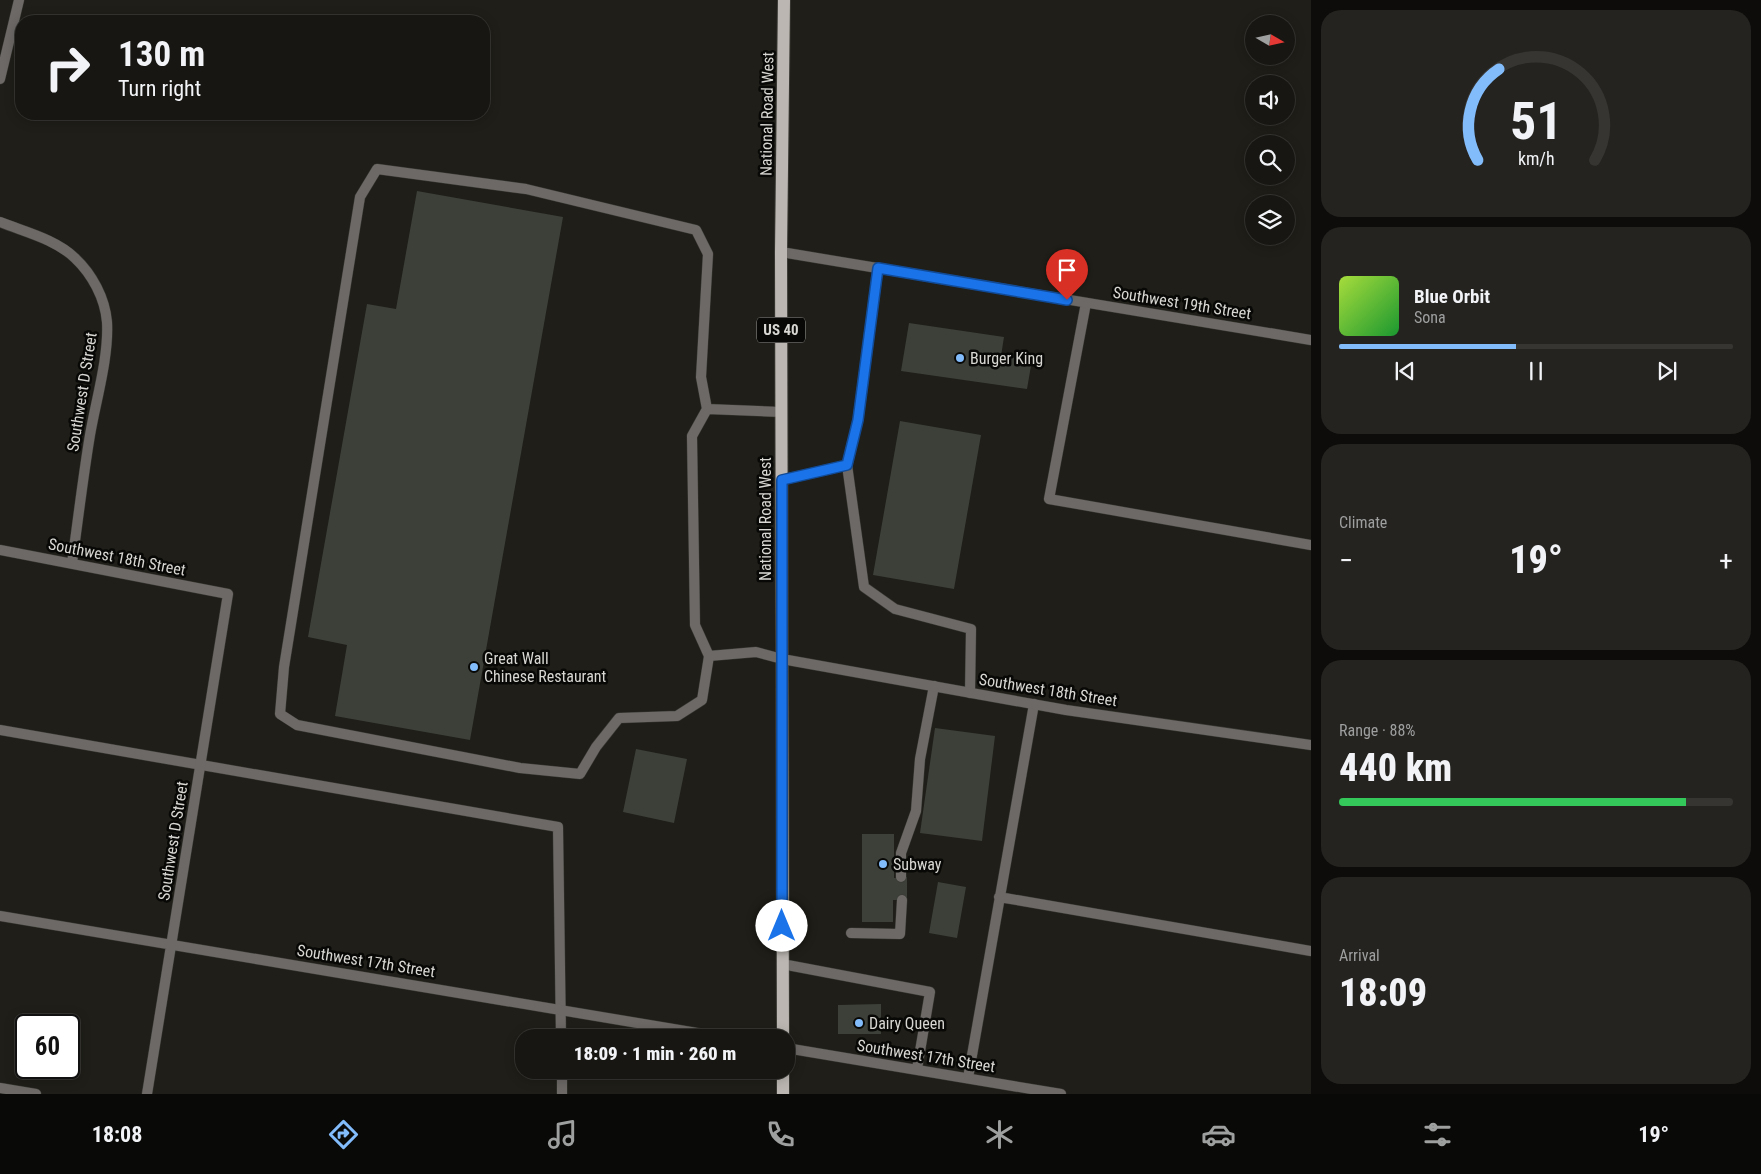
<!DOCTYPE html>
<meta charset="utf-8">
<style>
body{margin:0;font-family:"Roboto Condensed",sans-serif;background:#242320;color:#f1f3f6;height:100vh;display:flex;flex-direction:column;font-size:19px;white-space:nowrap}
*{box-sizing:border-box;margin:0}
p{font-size:16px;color:#9e9f9f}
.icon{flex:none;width:28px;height:28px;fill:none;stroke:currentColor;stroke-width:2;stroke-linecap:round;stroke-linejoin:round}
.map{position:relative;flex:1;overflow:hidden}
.sheet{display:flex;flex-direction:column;gap:10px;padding:10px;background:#0d0c0a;width:450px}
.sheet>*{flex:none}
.hud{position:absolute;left:15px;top:15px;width:475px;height:105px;border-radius:20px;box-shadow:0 2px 12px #0003,0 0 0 1px #363532;background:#171612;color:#f1f3f6;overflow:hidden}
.needle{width:32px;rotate:99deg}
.controls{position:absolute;left:1245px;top:15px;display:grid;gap:10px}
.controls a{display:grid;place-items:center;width:50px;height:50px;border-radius:50%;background:#171612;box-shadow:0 2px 12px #0003,0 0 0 1px #363532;font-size:25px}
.speed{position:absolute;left:15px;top:1014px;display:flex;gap:10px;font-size:25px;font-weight:700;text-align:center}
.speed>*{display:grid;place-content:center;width:65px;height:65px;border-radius:50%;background:#171612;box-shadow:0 2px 12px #0003,0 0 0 1px #363532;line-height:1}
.speed .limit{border:2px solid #111;border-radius:8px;background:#fff;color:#111}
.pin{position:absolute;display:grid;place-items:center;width:42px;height:42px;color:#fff;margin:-51px -21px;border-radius:50% 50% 50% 0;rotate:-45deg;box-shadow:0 0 5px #0007}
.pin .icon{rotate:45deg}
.me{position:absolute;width:55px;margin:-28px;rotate:0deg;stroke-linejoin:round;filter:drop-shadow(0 0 4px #0008)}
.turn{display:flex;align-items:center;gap:18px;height:105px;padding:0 20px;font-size:22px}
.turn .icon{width:65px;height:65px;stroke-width:2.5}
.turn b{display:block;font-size:35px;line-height:42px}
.big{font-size:38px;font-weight:800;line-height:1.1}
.sheet .card{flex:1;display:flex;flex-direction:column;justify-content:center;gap:8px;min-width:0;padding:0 18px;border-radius:20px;background:#242320}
.sheet .dial{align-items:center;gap:0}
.dial svg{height:130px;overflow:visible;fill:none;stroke:#363532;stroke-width:7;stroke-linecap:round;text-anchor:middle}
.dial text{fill:#f1f3f6;stroke:none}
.song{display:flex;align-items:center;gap:15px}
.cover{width:60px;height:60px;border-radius:8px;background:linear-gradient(135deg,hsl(80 70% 55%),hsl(130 70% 35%))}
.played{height:5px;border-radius:2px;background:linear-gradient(90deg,#83bcfb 45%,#363532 45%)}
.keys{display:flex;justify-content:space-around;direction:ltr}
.heat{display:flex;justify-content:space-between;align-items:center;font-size:28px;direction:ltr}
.charge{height:8px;border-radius:4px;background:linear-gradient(90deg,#34c759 88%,#363532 0)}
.trip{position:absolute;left:515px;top:1029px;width:280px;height:50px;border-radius:20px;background:#171612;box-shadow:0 2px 12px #0003,0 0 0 1px #363532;font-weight:800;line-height:50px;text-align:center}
.menu{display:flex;height:80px;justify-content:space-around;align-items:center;background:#090907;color:#9e9f9f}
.menu .icon{width:35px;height:35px}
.menu .selected{color:#83bcfb}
.menu b{font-size:22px;color:#f1f3f6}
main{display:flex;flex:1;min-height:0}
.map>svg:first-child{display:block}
.building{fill:#3c4039}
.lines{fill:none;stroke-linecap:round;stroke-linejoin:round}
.lane-casing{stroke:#393832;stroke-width:11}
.street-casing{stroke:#393832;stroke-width:11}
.primary-casing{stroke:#393832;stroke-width:14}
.lane{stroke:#6c6967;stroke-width:10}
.street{stroke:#6c6967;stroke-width:10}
.primary{stroke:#bbb6b1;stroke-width:12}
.route-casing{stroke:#114b97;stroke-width:12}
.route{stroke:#1a73e8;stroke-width:9}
.poi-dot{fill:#83bcfb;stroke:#080806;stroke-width:2}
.labels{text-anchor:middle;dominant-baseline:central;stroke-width:5;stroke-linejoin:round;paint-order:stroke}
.shield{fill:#080806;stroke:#9a9996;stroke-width:1}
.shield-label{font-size:15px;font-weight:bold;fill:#d8d7d3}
.street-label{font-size:16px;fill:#d8d7d3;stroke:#080806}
.poi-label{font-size:16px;fill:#d8d7d3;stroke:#080806;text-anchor:start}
</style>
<main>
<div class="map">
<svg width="1311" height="1094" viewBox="0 0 1311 1094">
<rect width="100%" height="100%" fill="#1f1e18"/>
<path class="building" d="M417,191l146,26 -93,523 -135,-24 12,-71 -39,-8 59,-333 29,5z
M909,323l95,14 -3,19 31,4 -5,29 -126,-18z
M900,421l81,14 -27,154 -81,-14z
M935,728l60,8 -13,105 -62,-8z
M636,749l51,10 -13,64 -51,-11z
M862,834h32v44l13,-1v23h-14v22h-31z
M938,882l28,5 -9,51 -28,-5z
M881,1004v30h-43v-29z"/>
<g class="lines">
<g class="lane-casing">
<path id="lane" d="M1086,303l-37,196 262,46
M707,409l-15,27 3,189 14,31
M781,412l-74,-3 -6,-32 7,-123 -12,-24 -170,-41 -149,-20 -17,28 -76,470 -4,47 17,11 223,43 60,6 16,-27 23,-29 58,-2 25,-16 7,-44 47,-4 26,7
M847,465l17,122 31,22 76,20 -1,64
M782,480l65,-15 11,-45 20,-152
M0,730l558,97 3,211
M901,877v-24l15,-42 4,-52 14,-73
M999,897l312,54
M851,933l49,1 2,-34
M782,964l148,28 -13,77
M562,1070v24
M968,1078l66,-374
M0,1088l36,6"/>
</g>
<g class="street-casing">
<path id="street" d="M0,79l19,-79
M0,222c25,10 55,17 75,36 17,16 30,40 32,64 2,35 -11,78 -17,113 -7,42 -12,85 -18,128
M781,252l530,88
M0,550l228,44 -81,500
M782,659l284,51 245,35
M0,916l727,122
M786,1048l275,46"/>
</g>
<g class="primary-casing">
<path id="primary" d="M783,1038l-2,-786 3,-252
M783,1094v-24"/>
</g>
<use href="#lane" class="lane"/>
<use href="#street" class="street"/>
<use href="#primary" class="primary"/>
</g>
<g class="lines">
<g class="route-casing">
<path id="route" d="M782,926v-446l65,-15 11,-45 20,-152 189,32"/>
</g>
<use href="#route" class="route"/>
</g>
<g class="poi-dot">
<circle cx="960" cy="358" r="5"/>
<circle cx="474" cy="667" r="5"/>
<circle cx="883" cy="864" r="5"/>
<circle cx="859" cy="1023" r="5"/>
</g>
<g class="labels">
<rect class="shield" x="757" y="317.5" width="48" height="25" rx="4"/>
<g class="shield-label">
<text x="781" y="330">US 40</text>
</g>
<g class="street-label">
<text transform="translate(767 114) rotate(-89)">National Road West</text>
<text transform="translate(1182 303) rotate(9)">Southwest 19th Street</text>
<text transform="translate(82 392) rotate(-81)">Southwest D Street</text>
<text transform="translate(765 519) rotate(-90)">National Road West</text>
<text transform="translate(117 557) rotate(11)">Southwest 18th Street</text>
<text transform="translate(1048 690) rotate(9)">Southwest 18th Street</text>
<text transform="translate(173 841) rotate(-81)">Southwest D Street</text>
<text transform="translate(366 961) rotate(9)">Southwest 17th Street</text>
<text transform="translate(926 1056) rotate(9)">Southwest 17th Street</text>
</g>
<g class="poi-label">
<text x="970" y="358">Burger King</text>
<text x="484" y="658">Great Wall<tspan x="484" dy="18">Chinese Restaurant</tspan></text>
<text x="893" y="864">Subway</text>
<text x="869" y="1023">Dairy Queen</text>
</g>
</g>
</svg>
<div class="controls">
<a><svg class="needle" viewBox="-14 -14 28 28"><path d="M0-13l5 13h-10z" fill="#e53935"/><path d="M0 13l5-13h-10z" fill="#9e9f9f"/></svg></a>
<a><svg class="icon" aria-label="sound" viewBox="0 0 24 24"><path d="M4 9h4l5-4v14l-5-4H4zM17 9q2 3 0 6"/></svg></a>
<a><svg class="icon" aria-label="search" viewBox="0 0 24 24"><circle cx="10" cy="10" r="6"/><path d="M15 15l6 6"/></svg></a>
<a><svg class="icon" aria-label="layers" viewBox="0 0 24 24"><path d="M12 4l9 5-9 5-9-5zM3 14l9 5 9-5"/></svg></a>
</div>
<div class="speed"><div class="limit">60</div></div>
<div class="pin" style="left:1067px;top:300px;background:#d93025"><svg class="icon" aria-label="arrive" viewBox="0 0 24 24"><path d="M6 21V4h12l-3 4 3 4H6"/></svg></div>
<svg class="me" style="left:782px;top:926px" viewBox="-20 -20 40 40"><circle r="19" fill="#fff"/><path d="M0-13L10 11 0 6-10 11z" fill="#1a73e8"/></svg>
<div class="trip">18:09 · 1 min · 260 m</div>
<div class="hud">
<div class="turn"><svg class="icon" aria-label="right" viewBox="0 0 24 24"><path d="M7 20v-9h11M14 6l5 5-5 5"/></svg><div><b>130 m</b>Turn right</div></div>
</div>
</div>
<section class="sheet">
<div class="card dial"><svg viewBox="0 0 100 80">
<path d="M14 69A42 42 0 1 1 86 69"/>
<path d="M14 69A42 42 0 0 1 27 13" stroke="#83bcfb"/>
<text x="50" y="56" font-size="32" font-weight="700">51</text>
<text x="50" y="72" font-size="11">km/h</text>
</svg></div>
<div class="card">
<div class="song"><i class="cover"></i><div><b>Blue Orbit</b><p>Sona</p></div></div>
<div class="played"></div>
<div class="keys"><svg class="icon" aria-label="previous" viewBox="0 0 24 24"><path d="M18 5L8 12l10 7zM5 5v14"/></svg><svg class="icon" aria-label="pause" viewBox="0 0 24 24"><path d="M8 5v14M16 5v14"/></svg><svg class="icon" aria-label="next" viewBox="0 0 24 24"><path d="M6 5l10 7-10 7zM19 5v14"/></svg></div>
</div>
<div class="card"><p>Climate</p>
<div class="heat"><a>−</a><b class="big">19°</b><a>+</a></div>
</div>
<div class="card"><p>Range · 88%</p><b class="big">440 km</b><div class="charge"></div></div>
<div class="card"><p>Arrival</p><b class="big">18:09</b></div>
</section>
</main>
<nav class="menu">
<b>18:08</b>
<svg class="icon selected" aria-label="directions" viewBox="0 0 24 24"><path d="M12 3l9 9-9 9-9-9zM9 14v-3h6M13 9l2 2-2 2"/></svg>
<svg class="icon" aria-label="music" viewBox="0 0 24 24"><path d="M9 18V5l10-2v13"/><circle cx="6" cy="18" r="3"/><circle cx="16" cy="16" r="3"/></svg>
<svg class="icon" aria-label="phone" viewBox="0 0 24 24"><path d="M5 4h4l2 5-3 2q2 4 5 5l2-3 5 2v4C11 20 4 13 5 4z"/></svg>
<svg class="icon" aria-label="climate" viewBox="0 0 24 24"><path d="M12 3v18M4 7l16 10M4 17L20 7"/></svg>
<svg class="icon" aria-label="car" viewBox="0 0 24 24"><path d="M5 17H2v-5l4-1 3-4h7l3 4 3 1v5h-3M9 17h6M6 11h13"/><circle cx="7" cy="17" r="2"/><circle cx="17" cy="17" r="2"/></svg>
<svg class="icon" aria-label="filters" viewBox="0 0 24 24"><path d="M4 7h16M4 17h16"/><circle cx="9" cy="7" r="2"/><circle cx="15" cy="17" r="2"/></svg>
<b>19°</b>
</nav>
